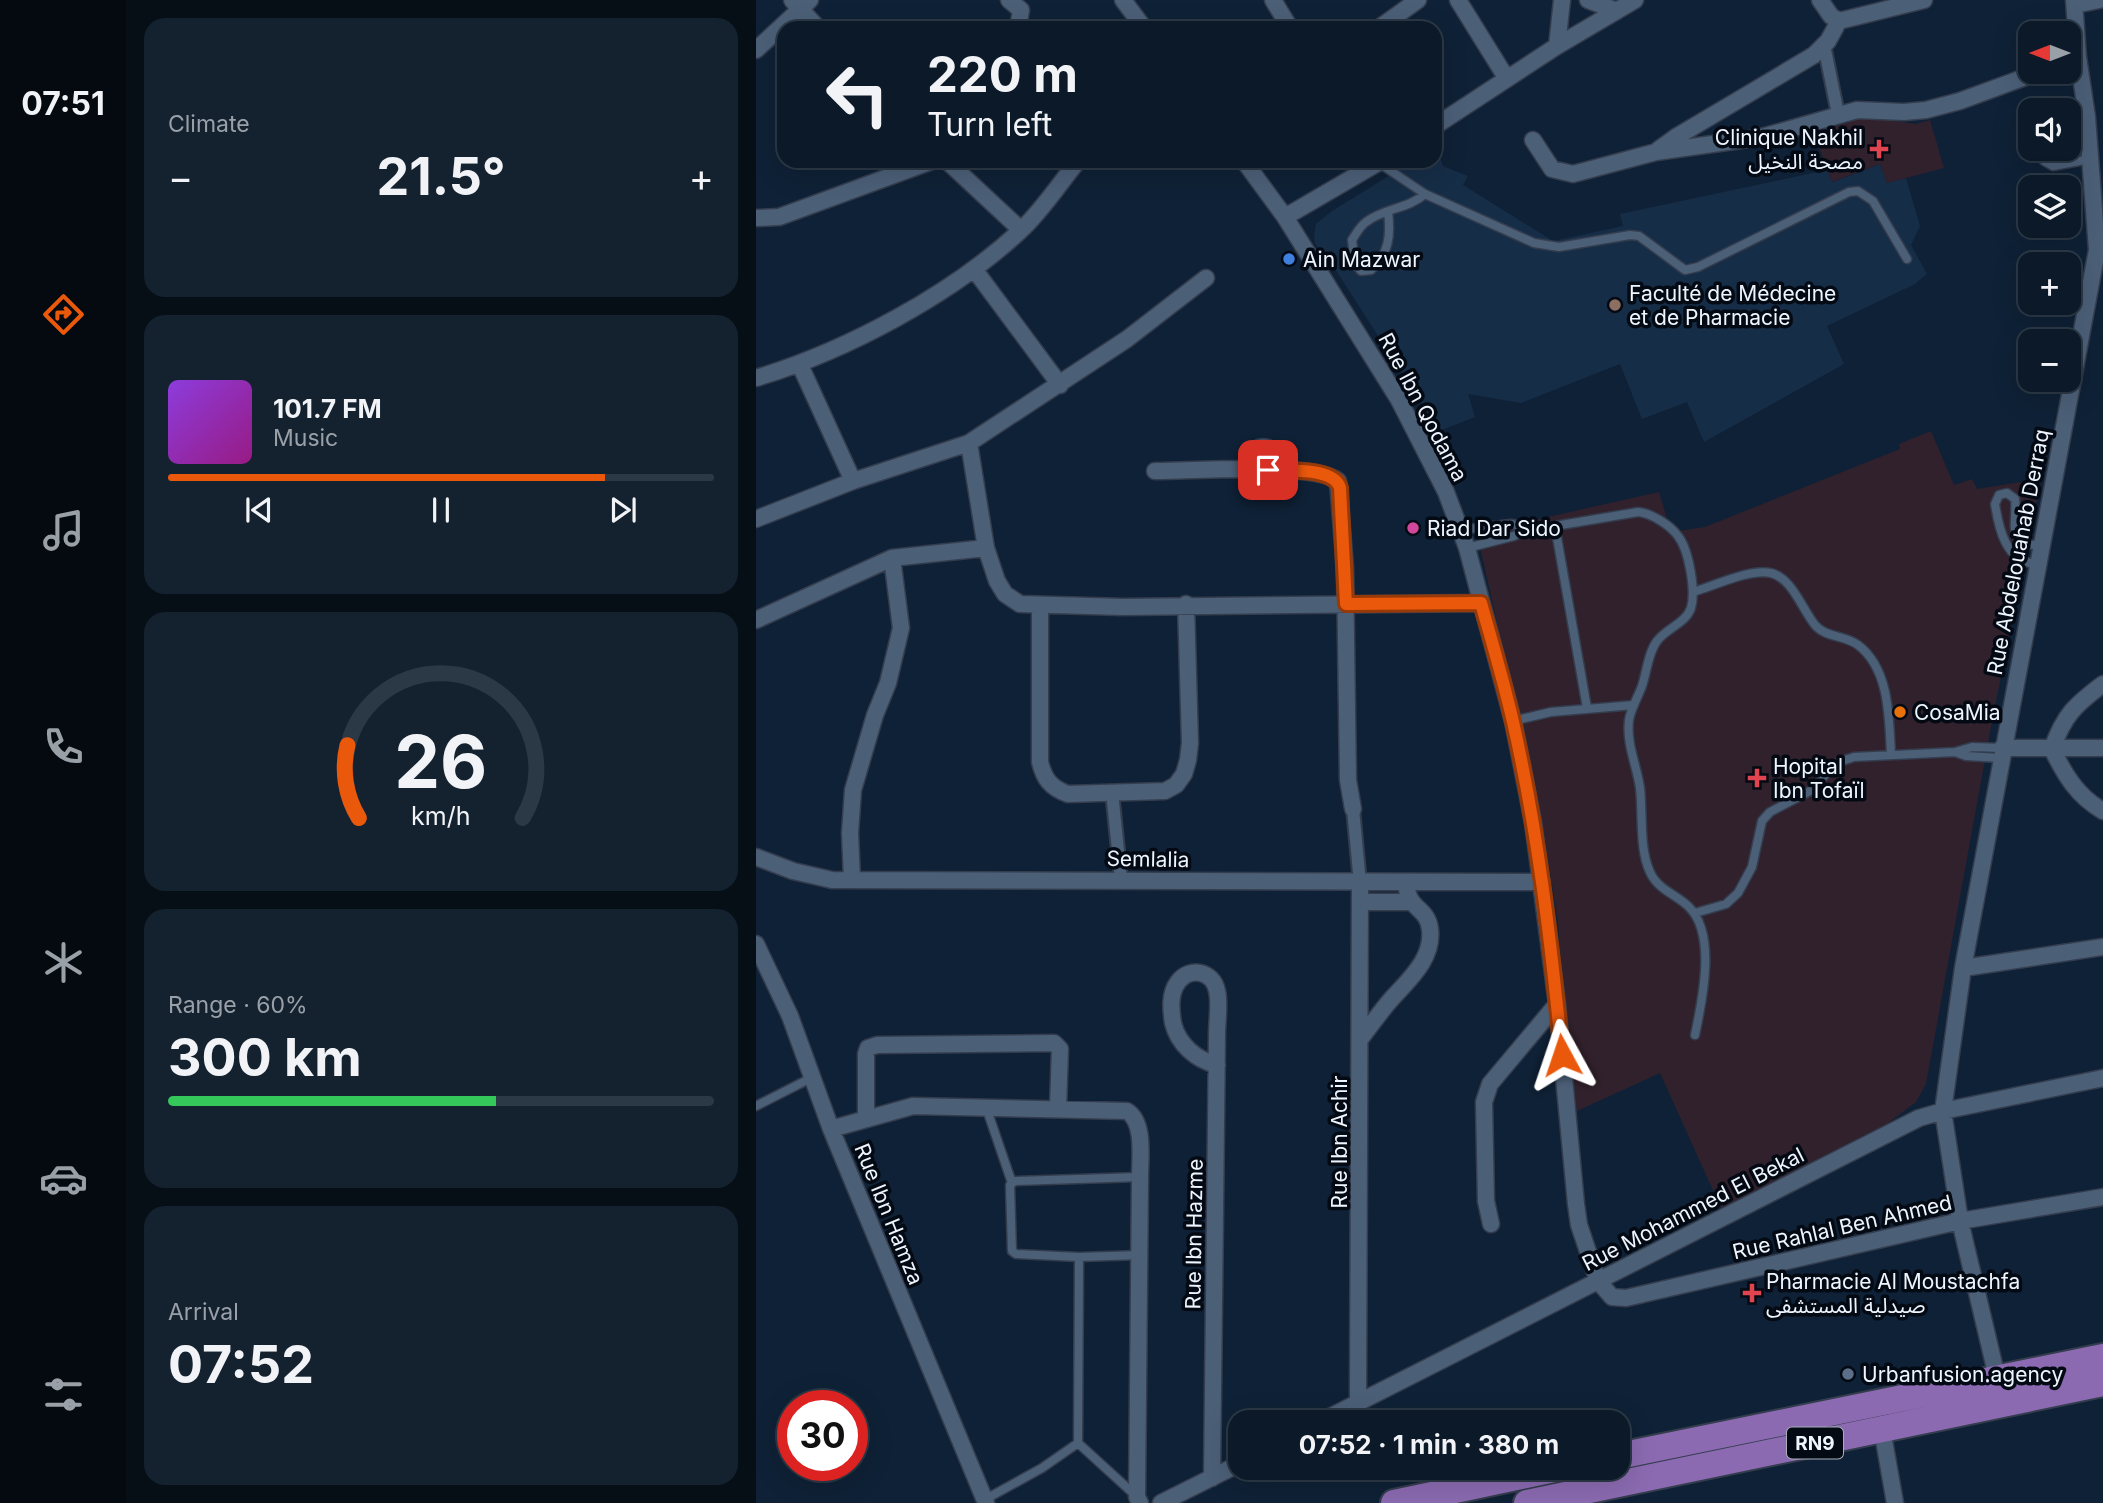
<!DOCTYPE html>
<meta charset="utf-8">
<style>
body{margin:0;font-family:Inter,"Noto Sans Arabic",sans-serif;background:#142230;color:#f1f3f6;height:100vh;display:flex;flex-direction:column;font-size:26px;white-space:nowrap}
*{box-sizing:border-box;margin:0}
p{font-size:23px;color:#9aa0a8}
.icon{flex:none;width:38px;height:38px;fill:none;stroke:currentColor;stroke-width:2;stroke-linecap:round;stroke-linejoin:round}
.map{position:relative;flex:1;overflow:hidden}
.details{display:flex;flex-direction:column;gap:18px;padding:18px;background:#060e16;width:630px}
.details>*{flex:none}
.banner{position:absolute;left:21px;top:21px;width:665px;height:147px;border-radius:21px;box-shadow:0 7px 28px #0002,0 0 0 2px #2b3845;background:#0b1928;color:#f1f3f6;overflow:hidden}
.needle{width:46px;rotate:270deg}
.fabs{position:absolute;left:1262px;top:21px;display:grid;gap:14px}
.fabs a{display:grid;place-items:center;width:63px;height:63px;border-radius:14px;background:#0b1928;box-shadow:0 7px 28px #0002,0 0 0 2px #2b3845;font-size:35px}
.speed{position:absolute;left:21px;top:1390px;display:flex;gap:14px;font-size:35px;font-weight:700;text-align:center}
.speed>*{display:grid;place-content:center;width:91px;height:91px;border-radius:50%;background:#0b1928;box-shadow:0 7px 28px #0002,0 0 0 2px #2b3845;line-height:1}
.speed .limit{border:10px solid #d22;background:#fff;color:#111}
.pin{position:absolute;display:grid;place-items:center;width:60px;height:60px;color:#fff;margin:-30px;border-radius:14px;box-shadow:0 4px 10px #0006}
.me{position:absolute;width:77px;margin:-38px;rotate:355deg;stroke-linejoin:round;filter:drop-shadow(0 0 5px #0008)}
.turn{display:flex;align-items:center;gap:24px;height:147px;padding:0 35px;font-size:32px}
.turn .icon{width:91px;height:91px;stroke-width:2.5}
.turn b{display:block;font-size:49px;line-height:60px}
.big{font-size:52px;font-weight:700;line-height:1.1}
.details .widget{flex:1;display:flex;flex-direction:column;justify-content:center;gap:10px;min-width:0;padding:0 24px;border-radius:21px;background:#142230}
.details .dial{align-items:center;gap:0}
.dial svg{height:182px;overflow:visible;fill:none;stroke:#2b3845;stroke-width:7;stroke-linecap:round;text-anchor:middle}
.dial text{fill:#f1f3f6;stroke:none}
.song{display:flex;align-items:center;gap:21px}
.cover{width:84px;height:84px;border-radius:10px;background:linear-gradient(135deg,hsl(270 70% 55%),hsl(310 70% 35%))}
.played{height:7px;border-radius:4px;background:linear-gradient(90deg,#ea580c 80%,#2b3845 80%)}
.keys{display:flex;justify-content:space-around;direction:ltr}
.heat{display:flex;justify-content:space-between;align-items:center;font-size:38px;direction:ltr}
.charge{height:10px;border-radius:5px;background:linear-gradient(90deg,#34c759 60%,#2b3845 0)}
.trip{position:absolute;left:472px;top:1410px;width:402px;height:70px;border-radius:21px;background:#0b1928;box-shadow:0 7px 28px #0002,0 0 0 2px #2b3845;font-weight:700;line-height:70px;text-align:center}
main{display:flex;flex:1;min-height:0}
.tabs{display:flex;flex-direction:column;width:126px;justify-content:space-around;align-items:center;background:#040a10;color:#9aa0a8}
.tabs .icon{width:49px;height:49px}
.tabs .on{color:#ea580c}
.tabs b{font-size:32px;color:#f1f3f6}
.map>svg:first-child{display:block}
.built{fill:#162d47}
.medical{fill:#31212c}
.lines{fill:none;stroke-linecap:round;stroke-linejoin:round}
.service-casing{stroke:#343d4e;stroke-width:11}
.pedestrian-casing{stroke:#343d4e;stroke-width:16}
.minor-casing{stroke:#343d4e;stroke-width:19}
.primary-casing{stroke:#343d4e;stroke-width:30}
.service{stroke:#4b5f77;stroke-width:8}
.pedestrian{stroke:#4b5f77;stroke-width:12}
.minor{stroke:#4b5f77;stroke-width:16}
.primary{stroke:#8b6ab1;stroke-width:26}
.route-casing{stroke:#983908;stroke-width:18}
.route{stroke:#ea580c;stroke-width:12}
.health-dot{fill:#e0444e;stroke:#040a13;stroke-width:2.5}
.shop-dot{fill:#3f7fe0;stroke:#040a13;stroke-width:2.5}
.education-dot{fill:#8d6e63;stroke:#040a13;stroke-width:2.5}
.hotel-dot{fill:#d1479c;stroke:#040a13;stroke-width:2.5}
.food-dot{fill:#e8710a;stroke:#040a13;stroke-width:2.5}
.service-dot{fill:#5c6f8a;stroke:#040a13;stroke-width:2.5}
.labels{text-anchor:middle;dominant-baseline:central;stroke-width:7;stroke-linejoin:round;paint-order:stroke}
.shield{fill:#040a13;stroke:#a8aeb8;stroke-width:2}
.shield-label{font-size:19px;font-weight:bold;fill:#eef5fe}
.poi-label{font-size:21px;fill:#eef5fe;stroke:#040a13;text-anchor:start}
.street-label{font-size:21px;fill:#eef5fe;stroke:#040a13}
</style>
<main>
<nav class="tabs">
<b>07:51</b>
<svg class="icon on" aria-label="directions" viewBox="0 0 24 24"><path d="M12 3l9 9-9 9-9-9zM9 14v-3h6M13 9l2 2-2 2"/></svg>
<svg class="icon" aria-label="music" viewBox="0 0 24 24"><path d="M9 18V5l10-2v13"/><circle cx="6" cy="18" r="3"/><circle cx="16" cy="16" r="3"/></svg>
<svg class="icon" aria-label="phone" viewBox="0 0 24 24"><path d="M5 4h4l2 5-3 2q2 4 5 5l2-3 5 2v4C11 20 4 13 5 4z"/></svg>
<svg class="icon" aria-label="climate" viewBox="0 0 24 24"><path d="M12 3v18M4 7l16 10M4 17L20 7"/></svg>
<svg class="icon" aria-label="car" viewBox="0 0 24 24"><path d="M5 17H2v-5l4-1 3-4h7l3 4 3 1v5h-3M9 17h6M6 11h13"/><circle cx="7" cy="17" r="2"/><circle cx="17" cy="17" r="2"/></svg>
<svg class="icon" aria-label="filters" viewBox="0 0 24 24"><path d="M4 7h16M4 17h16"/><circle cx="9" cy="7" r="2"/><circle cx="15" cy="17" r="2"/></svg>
</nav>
<section class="details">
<div class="widget"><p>Climate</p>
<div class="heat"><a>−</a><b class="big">21.5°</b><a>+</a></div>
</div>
<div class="widget">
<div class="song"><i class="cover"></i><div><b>101.7 FM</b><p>Music</p></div></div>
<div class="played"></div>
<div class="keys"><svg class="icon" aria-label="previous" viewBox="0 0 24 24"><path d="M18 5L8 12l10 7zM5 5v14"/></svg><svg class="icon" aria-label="pause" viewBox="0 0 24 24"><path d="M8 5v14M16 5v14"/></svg><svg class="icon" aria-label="next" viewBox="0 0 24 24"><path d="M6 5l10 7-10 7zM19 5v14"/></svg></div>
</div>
<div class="widget dial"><svg viewBox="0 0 100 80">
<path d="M14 69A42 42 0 1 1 86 69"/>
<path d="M14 69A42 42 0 0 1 9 37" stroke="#ea580c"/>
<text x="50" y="56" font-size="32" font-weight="700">26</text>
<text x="50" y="72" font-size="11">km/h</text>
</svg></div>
<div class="widget"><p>Range · 60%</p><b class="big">300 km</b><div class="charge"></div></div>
<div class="widget"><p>Arrival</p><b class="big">07:52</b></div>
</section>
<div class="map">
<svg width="1347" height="1503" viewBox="0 0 1347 1503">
<rect width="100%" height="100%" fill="#0f2136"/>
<path class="built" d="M679,144l8,22 25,10 -5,9 90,56 70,-15 -3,-12 207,-44 6,12 47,-18 7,19 19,-5 14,48 -9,19 16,29 -12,10 -88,42 17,38 -140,78 -17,-40 -45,17 -22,-55 -99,39 -53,-9 7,23 -36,14 -109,-170 -15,-17 -1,-9 2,-11 16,-13 81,-50h22z"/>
<path class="medical" d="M1107,117l53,7 14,-4 14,48 -57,15 -7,-19 -48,18 -18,-48z
M1175,431l23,54 18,-6 5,10 64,-10 -49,242 -66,363 -10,18 -29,22 -166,84 -61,-135 -83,38 -11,-80 -8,-109 -14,-88 -67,-301 182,-41 12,40 34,-5 195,-78 -1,-5z"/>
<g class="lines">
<g class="service-casing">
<path id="service" d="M1312,139l20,-3
M1287,149l1,12 9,5 37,-7
M623,163l46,31 109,49 25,4 71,-12 9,1 46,34 13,-3 151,-75 9,-1 15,10 34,58
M632,212c3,23 1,42 -17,58l-10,1 -6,-7 -3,-24c4,-6 8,-14 14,-18 18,-14 42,-13 59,-28
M799,526l32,182
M704,530l51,-6 18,3 26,-1 83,-14c13,1 32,13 40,24 11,14 18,55 13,72 -5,15 -24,20 -34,33 -9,12 -10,30 -15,45 -4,11 -11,22 -13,34 -3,24 8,46 11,68 3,26 -1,61 10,84 7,17 27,23 39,35 28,28 13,94 6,128
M711,548l47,-12 15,-9
M1281,564c-31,-2 -38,-34 -42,-60l4,-9 8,-2 8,6c3,22 -11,48 26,46
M937,592c21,-6 57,-24 78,-19 21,5 31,36 44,52 11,13 30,10 43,20 32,24 31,74 33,110
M757,721l38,-9 83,-7
M1199,752l11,4 34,2
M939,913l31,-9 12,-11 14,-26 10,-46 8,-9 42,-22 20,-23 7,-5 15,-5 101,-5 17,-5 30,1
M0,1106l57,-29
M230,1107l26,76
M384,1177l-125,4 -5,4 2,66 4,3 63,3 62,-2
M322,1443l1,-186
M228,1500l58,-32 36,-25 57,52"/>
</g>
<g class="pedestrian-casing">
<path id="pedestrian" d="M1068,45l14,69
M356,792l9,87
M597,809l7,74"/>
</g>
<g class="minor-casing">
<path id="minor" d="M36,0l26,28
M253,0l12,10 -3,18
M367,0l21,28
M517,0l17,28
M702,0l49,79
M832,0l29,11
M1064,0l11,16 8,5 85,-21
M1319,5l24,-5
M623,28l39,-28
M801,46l5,-46
M0,50l54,-50
M679,126l122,-80 78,-46
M777,140l19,29 21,5 83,-22 106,-15 95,-27 47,2 22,-2 34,-9 79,-29
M902,150l18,-13 138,-82 14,-14 11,-20
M191,161l74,69
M488,161l41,56 114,183 47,92 21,56 46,173 20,101 24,182 19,200 3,21 19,56 14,16 14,1 334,-77 143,-24
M529,217l96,-56
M0,218l23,-1 153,-56
M218,269l86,116
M44,365l53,116
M0,378c90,-27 195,-83 264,-147 22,-20 39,-47 58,-70
M213,443l17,105 11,33 8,13 15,10 103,3 358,-4
M492,470l11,-22c15,-4 22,12 30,23
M399,471c35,0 160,-9 183,10l7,87 3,212 5,29
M0,519l97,-38 116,-38 158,-104 79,-61
M284,605v157c4,17 11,26 28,32l97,-3 11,-6 8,-11 4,-14 2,-17 -4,-139
M0,620l136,-62 94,-10
M1347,684c-28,21 -39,31 -51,65 13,26 25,47 51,62
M1246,748h101
M0,857l37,14 39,9 710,2
M96,880l-2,-47 3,-43 22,-75 13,-32 13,-55 -9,-70
M604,902h50
M0,944l34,72 41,113 155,374
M1207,968l140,-21
M605,1038c9,-12 18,-24 27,-35 18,-21 46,-43 42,-74 -3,-23 -22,-18 -24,-46
M110,1118v-64l2,-6 9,-3 177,-2 6,6 -2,59
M75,1129l82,-23 214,5c18,11 13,47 13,66l-3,320 3,6
M735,1224l-5,-23 -2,-99 6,-18 67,-80
M1241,1377l-37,-156 -17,-110 20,-143 134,-718 -10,-133 -9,-60 -4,-57
M602,1402l2,-519
M562,1423l601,-305 24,-7 160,-33
M1126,1429l13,74
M456,1478c2,-148 3,-296 5,-445 0,-13 3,-29 0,-42 -4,-20 -27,-25 -39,-9 -9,12 -7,28 -5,41 5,21 23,37 44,42
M405,1503l80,-40"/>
</g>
<g class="primary-casing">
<path id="primary" d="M863,1456l484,-99
M638,1503l165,-35
M771,1503l576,-120"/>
</g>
<use href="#service" class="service"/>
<use href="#pedestrian" class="pedestrian"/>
<use href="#minor" class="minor"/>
<use href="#primary" class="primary"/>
</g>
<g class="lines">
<g class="route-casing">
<path id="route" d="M512,470c20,1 66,-3 72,18l6,116 135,-1c11,39 23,79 32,119 25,110 38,221 49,333"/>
</g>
<use href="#route" class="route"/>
</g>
<g class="health-dot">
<path d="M1119.5 138.5h7v7h7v7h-7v7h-7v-7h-7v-7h7z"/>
<path d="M997.5 767.5h7v7h7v7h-7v7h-7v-7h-7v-7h7z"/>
<path d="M992.5 1282.5h7v7h7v7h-7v7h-7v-7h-7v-7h7z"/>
</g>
<circle class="shop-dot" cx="533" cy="259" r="7"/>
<circle class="education-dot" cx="859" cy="305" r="7"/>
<circle class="hotel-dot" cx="657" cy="528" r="7"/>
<circle class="food-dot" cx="1144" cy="712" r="7"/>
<circle class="service-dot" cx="1092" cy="1374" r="7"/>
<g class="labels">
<rect class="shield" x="1031" y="1427.5" width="56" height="31" rx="5"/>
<g class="shield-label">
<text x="1059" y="1443">RN9</text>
</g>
<g class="poi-label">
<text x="1107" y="137" text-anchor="end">Clinique Nakhil<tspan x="1107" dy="24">مصحة النخيل</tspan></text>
<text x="547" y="259">Ain Mazwar</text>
<text x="873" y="293">Faculté de Médecine<tspan x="873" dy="24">et de Pharmacie</tspan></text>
<text x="671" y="528">Riad Dar Sido</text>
<text x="1158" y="712">CosaMia</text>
<text x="1017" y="766">Hopital<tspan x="1017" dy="24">Ibn Tofaïl</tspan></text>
<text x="1010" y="1281">Pharmacie Al Moustachfa<tspan x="1010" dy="24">صيدلية المستشفى</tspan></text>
<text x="1106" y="1374">Urbanfusion.agency</text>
</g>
<g class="street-label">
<text transform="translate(667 407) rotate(62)">Rue Ibn Qodama</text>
<text transform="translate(1262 552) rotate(-79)">Rue Abdelouahab Derraq</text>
<text transform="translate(392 859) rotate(1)">Semlalia</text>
<text transform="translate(583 1142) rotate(-90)">Rue Ibn Achir</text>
<text transform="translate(937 1209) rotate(-27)">Rue Mohammed El Bekal</text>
<text transform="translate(133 1214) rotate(68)">Rue Ibn Hamza</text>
<text transform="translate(1086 1227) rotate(-13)">Rue Rahlal Ben Ahmed</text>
<text transform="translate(438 1234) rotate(-89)">Rue Ibn Hazme</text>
</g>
</g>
</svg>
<div class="fabs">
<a><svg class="needle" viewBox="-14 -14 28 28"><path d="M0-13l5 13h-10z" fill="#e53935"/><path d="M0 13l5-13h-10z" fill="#9aa0a8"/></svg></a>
<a><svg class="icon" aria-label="sound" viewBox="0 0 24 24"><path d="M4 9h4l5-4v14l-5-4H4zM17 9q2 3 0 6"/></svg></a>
<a><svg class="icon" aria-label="layers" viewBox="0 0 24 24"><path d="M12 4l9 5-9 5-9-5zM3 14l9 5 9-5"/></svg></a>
<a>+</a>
<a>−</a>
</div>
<div class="speed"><div class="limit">30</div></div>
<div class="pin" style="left:512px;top:470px;background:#d93025"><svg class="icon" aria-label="arrive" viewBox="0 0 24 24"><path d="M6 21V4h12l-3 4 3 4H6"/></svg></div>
<svg class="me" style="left:806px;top:1055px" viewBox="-20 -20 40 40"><path d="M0-17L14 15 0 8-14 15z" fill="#ea580c" stroke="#fff" stroke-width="4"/></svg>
<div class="trip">07:52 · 1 min · 380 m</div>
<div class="banner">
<div class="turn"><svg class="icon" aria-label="left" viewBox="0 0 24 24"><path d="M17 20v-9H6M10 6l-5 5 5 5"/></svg><div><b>220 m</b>Turn left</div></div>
</div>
</div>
</main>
